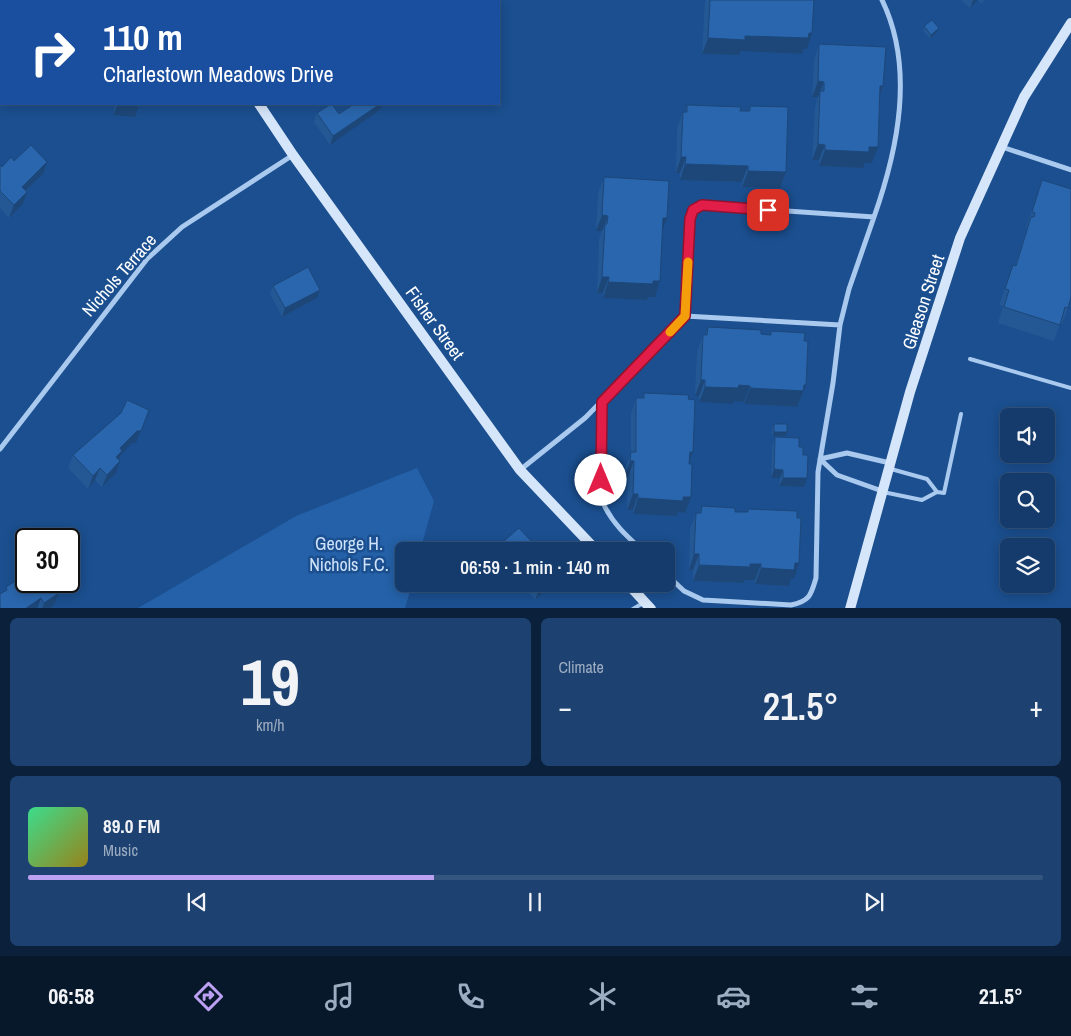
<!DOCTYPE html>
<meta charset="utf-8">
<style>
body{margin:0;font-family:"Archivo Narrow",sans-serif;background:#1d4271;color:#f1f3f6;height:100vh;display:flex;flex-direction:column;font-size:19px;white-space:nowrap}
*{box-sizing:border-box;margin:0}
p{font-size:16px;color:#9dadc1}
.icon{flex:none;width:28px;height:28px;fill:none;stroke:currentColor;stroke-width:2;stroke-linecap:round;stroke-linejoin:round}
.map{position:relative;height:608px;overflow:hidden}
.details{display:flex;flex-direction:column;gap:10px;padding:10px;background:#0b203b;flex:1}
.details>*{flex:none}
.top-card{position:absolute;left:0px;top:0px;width:500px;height:105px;box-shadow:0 2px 12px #0003,0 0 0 1px #33557e;background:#1a4fa0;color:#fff;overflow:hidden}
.buttons{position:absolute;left:1000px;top:408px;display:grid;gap:10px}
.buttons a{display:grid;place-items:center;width:55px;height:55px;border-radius:8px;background:#143b6b;box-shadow:0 2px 12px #0003,0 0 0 1px #33557e;font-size:25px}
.speed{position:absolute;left:15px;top:528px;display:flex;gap:10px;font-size:25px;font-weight:700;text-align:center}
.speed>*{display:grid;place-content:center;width:65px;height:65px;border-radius:50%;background:#143b6b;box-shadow:0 2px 12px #0003,0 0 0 1px #33557e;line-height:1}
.speed .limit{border:2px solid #111;border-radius:8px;background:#fff;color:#111}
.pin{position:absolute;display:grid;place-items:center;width:42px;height:42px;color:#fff;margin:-21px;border-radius:10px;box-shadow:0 2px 8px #0006}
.me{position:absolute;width:55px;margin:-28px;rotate:0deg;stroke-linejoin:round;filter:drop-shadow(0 0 4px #0008)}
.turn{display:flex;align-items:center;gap:18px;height:105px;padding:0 20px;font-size:22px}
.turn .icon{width:65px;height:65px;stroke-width:2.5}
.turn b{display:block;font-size:35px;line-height:42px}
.big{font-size:38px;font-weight:600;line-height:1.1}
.details .widget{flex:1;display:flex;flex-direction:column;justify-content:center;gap:8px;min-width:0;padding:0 18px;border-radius:8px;background:#1d4271}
.details .dial{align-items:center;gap:0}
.dial b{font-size:65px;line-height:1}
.song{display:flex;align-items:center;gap:15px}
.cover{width:60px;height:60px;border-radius:8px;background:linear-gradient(135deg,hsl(150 70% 55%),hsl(50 70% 35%))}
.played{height:5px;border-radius:2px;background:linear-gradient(90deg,#bca0f2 40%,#33557e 40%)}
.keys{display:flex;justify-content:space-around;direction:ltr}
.heat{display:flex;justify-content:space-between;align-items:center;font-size:28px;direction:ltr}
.details .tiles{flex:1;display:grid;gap:10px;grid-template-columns:1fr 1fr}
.widget:last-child{grid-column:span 2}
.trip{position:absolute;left:395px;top:542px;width:280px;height:50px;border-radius:8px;background:#143b6b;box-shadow:0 2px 12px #0003,0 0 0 1px #33557e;font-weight:600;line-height:50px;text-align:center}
.tabs{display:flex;height:80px;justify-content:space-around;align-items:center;background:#08182b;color:#9dadc1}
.tabs .icon{width:35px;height:35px}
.tabs .active{color:#bca0f2}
.tabs b{font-size:22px;color:#f1f3f6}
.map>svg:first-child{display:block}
.green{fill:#2461a8}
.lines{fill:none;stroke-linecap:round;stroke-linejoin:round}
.lane{stroke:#a9c9ee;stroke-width:4}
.street{stroke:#a9c9ee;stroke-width:5}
.secondary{stroke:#d6e6fa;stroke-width:10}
.wall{fill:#245895}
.shaded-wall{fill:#1d4779}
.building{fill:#2a66ad;stroke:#1d4779}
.route-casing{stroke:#92132f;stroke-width:12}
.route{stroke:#e11d48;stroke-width:9}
.slow{stroke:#f59e0b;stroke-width:9}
.labels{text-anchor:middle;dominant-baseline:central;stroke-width:5;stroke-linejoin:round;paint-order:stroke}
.street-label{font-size:18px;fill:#fff;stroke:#1b4f8f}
.park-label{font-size:18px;fill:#cfe3fa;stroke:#1b4f8f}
</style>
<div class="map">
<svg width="1071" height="609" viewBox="0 0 1071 609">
<rect width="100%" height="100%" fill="#1b4f8f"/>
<path class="green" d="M417,468l17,33 -14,50h-16v33h8l-7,24h-267l158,-92z"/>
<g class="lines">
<path class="lane" d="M970,359l101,29
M883,492l39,8 15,-8 -10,-13 -36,-10
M937,492l7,1 17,-79
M633,609l10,-6"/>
<path class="street" d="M27,1v-1
M0,59l1,-2
M1002,147l69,23
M840,325l9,-36 25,-72
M602,402c0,25 -6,84 3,105 9,18 23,30 38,44
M0,449l147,-190 35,-32 111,-72
M520,470l65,-52 100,-102 5,-97 3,-9 8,-5 173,12c24,-68 41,-149 8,-217
M882,491l-45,-16 -17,-16 27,-6 43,10
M666,574l18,17 19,9 88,5c19,-4 20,-10 25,-27l2,-106 15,-89 7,-58 -155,-9"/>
<path class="secondary" d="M190,0l1,1
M259,104l34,51 227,315 77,81
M628,584l23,25
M850,609l60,-217 50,-154 64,-141 47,-74"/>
</g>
<path class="wall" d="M705,0h109l-7,49h-3l-2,5 -61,-3 -2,4 -37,-1z
M961,0h24l-4,4 -3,-4 -8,8z
M924,26l13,6 -7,7 -7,-8z
M819,44l64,42 -3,11 -2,50 -6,16h-7l-2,5 -44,-2v-6h-7l3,-53 3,-10h-6l2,-37z
M115,104h24l-4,13 -22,-2z
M354,104h29l-3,6 -50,35 -16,-23 3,-9 22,1z
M687,105l61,6 2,-5 36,66 -6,16 -38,-1v-5l-62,-2v-7h-4l1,-45 6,-16h2z
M14,161l29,13 -17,17 -3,13 -14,14 -9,-10v-43l2,2z
M604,177l59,51 -8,69h-7l-1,3 -44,-2v-5h-6l2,-53 3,-9h-6l2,-38z
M1042,180l26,128 -6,16 -2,-1 -6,18 -56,-18 5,-17 -4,-1 14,-40 2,1 12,-38h-1z
M273,286l44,12 -35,19 -12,-23z
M708,327l53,7 9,1 1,-4 33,10 2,44 -9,22 -53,-3v-2l-10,-1 -1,3 -34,-2v-6h-4l2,-45 6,-16h2z
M644,393l44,6 5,53 -4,10 2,35 -6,16 -7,-1 -1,4 -44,-2v-4h-6l1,-33h-3v-9l6,-15v-39l5,-16h6z
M121,413l15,30h-4l-11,12 -5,18 -14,14 -7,-7 -7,9 -20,-21 5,-13z
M774,424l12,12h-14v-8z
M775,437l24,10 5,40 -25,-1 1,-8h-9l1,-32z
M702,506l33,6h12l1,-3 46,70 -3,-1 -2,8 -34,-2v-4h-10l-1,3 -51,-2v-11h-4l1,-41 6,-16h3z
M512,584h41l-18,16 -12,-15 -5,5z
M6,587l53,6 -5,12 -5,4h-49z"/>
<path class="shaded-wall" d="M973,0h5l-8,8z
M939,28l-2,4 -7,7 1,-4z
M812,33l-5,16h-3l-2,5 -61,-3 -2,4 -37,-1 6,-16z
M818,81l6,1 -6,15h-6z
M880,86h3l-5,16z
M118,104l21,1 -4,12 -22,-2z
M380,104h3l-3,6 -50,35 3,-9z
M818,144l7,1 -6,15h-7z
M869,147h9l-6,16h-7l-2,5 -44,-2 6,-16z
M681,157h5l-6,16h-4z
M47,162l-4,12 -26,25 5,-12z
M685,164l63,2 -6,16 -62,-2z
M748,171l38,1 -6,16 -38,-1z
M27,192l-4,12 -14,14 5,-13z
M602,215l6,1 -6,15h-6z
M663,218h4l-6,16z
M602,277h7l-6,16h-6z
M653,281h7l-5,16h-7l-1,3 -44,-2 5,-16z
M320,290l-3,8 -35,19 3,-9z
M701,380h4l-6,16h-4z
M739,385l11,1 -6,16 -10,-1 -1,3 -34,-2 6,-15z
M804,385h2l-9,22 -53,-3 6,-16z
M149,410l-13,33h-4l-11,12 -3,8 -6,7 8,-22z
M774,432h13l-1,4h-14z
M690,452h3l-6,16z
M120,461l-4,12 -14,14 5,-12z
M630,461h4l-6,16h-3z
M100,468l-5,12 -7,9 5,-13z
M774,469l9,1 -3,8h-9z
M783,478h24l-3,9 -25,-1z
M633,494h5l-5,16h-6z
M683,497h8l-6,16 -7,-1 -1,4 -44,-2 5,-16z
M694,554h5l-6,16h-4z
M795,563h4l-5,16 -3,-1 -2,8 -34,-2 6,-16z
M750,564h11l-6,16h-10l-1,3 -51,-2 6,-16z
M520,584h4l-6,6z
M544,584h9l-18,16 5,-13z
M59,593l-5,12 -5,4h-7l2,-6z
M41,598l-4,11h-12z"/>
<path class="building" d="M710,0h104l-2,33h-3l-1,5 -63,-2v4l-37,-2z
M932,20l7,8 -8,7 -7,-9z
M819,44l67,3 -3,39h-3l-2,61h-9v5l-44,-2v-5l-7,-1 2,-53h4v-9l-6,-1z
M331,104h1l7,10 15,-10h26l-47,32 -16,-23z
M687,105l54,2 -1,4h10v-5l38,1 -2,65 -38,-1v-5l-63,-2 1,-7h-5l2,-45h4z
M31,145l16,17 -25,25 5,5 -13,13 -14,-14v-26l2,2 9,-10 3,4z
M604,177l65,4 -2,37h-4l-3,63h-7v3l-45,-2 1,-5h-7l3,-53h2l1,-8 -6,-1z
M1042,180l29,9v108l-3,11 -3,-1 -5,18 -56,-18 5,-17 -4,-1 8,-24 3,1 15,-49h3l1,-4 -3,-1z
M308,267l12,23 -35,18 -12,-22z
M708,327l53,3v4l10,1v-4l34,2 -1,8h4l-2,44h-2l-1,6 -53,-3v-2l-11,-1 -1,3 -33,-1v-7h-4l2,-45h4z
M644,393l45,2 -1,4 7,1 -2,52h-3l-1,12h3l-1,33h-8v4l-45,-3v-4h-5l1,-33h-4l1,-9h5v-54h8z
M127,400l22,10 -8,21h-4l-17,17 2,3 -6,6 4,4 -13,14 -7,-7 -7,8 -20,-21 48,-42z
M774,424h13v8h-13z
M775,437l24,1v9h4v8h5l-1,23h-24v-8l-9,-1z
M702,506l33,2v4h13v-3l49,2v7h4l-2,45h-4l-1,7 -33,-2v-4h-11v3l-51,-2v-11h-5l2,-41h5z
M519,528l21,23h-41l-3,-3z
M26,577v4h25l8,12 -15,10 -3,-5 -16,11h-25v-15l7,-4 -1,-3 11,-7 1,2z
M537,584h7l-4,3z"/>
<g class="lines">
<g class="route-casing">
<path id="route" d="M601,480l1,-78 83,-86 5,-97 3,-9 9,-5 66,5"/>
</g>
<use href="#route" class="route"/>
<path class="slow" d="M670,332l15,-16 3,-54"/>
</g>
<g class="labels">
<g class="street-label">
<text transform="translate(119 275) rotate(-49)">Nichols Terrace</text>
<text transform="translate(923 302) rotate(-72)">Gleason Street</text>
<text transform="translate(435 323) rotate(54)">Fisher Street</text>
</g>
<g class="park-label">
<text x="349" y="543">George H.<tspan x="349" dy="21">Nichols F.C.</tspan></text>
</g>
</g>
</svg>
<div class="buttons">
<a><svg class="icon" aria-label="sound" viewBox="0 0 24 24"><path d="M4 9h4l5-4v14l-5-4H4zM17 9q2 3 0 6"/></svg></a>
<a><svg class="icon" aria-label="search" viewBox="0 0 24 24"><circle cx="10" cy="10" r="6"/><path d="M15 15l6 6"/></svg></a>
<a><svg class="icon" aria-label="layers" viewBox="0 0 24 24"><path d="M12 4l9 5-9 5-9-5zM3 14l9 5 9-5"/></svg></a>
</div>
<div class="speed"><div class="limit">30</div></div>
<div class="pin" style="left:768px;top:210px;background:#d93025"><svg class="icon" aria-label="arrive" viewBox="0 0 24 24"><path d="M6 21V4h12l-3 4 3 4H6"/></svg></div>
<svg class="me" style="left:601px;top:480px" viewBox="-20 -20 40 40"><circle r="19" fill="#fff"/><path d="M0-13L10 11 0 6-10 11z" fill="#e11d48"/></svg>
<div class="trip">06:59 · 1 min · 140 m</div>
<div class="top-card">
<div class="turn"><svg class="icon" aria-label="right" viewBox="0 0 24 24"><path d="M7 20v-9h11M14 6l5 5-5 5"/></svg><div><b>110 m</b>Charlestown Meadows Drive</div></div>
</div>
</div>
<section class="details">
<div class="tiles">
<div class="widget dial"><b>19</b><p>km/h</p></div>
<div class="widget"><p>Climate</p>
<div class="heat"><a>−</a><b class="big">21.5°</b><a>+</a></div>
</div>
<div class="widget">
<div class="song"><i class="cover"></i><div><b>89.0 FM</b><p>Music</p></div></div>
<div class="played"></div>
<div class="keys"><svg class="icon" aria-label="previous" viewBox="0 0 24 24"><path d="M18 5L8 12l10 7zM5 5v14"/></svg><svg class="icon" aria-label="pause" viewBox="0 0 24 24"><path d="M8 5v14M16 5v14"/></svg><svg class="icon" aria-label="next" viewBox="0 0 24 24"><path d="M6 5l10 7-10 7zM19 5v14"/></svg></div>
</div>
</div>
</section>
<nav class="tabs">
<b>06:58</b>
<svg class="icon active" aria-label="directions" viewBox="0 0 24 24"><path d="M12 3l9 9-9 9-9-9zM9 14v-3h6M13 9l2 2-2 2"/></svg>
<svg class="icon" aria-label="music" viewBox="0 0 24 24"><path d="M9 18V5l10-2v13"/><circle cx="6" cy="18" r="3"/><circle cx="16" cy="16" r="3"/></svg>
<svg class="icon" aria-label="phone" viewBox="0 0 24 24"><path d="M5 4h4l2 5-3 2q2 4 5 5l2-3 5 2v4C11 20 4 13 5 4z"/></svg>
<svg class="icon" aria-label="climate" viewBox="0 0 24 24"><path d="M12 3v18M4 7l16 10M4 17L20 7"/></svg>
<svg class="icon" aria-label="car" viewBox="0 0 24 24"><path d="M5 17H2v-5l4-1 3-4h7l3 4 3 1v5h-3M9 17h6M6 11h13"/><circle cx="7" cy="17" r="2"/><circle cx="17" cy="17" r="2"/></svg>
<svg class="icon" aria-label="filters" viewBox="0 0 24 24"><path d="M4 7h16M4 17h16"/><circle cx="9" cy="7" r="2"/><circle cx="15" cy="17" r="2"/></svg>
<b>21.5°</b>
</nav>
